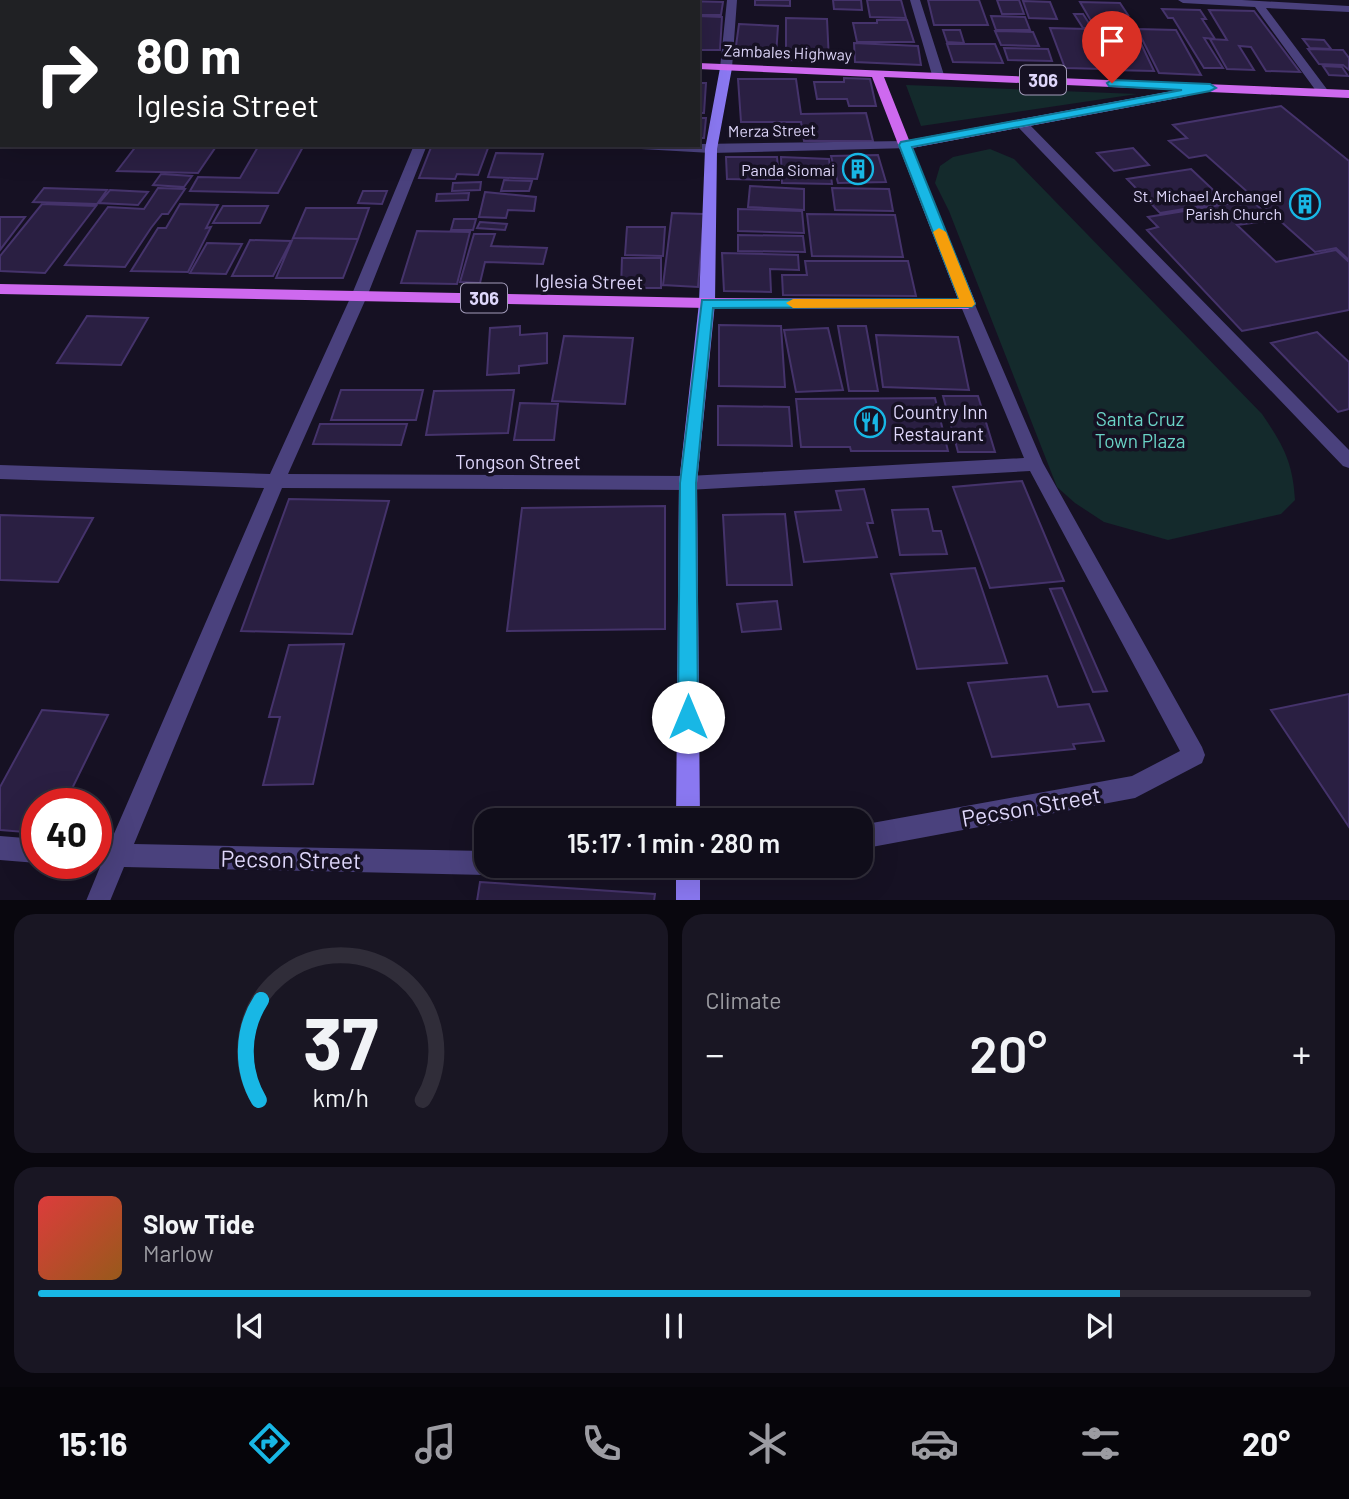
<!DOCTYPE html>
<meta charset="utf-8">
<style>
body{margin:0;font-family:Barlow,sans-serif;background:#191623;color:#f1f3f6;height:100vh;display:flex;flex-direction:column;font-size:26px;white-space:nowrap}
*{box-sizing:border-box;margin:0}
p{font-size:23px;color:#9c9ca2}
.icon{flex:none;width:38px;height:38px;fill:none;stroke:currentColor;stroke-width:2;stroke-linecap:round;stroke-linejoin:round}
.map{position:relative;height:900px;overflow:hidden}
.panel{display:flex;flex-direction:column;gap:14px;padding:14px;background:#09070e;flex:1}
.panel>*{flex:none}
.guide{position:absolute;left:0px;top:0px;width:700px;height:147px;box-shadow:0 7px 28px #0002,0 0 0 2px #302d39;background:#202124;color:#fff;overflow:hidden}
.speed{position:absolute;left:21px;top:788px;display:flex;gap:14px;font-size:35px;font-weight:700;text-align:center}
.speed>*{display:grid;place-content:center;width:91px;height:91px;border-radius:50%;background:#100d1a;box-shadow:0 7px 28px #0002,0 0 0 2px #302d39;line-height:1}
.speed .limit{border:10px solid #d22;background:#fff;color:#111}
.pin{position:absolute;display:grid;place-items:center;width:60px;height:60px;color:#fff;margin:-72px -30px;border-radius:50% 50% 50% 0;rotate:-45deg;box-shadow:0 0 7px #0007}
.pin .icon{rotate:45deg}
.me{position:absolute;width:77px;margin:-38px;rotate:0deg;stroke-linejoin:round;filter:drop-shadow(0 0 5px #0008)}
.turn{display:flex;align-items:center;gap:24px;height:147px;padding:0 21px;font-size:32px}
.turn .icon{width:91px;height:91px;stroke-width:2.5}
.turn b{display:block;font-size:49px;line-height:60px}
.big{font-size:52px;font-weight:600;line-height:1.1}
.panel .tile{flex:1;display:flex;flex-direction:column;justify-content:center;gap:10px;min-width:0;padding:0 24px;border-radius:21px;background:#191623}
.panel .dial{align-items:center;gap:0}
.dial svg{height:182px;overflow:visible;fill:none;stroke:#302d39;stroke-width:7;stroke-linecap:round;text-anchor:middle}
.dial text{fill:#f1f3f6;stroke:none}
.song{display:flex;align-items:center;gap:21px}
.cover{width:84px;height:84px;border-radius:10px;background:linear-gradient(135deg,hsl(0 70% 55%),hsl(30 70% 35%))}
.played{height:7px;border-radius:4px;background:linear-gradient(90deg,#18b7e5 85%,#302d39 85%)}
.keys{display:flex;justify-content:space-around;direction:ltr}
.heat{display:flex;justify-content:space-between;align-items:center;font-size:38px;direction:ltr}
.panel .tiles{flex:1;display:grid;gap:14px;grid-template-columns:1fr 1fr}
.tile:last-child{grid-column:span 2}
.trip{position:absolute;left:474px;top:808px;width:399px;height:70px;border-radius:21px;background:#100d1a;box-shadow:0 7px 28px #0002,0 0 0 2px #302d39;font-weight:600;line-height:70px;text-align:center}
.tab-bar{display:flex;height:112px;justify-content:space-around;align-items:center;background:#06050a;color:#9c9ca2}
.tab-bar .icon{width:49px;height:49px}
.tab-bar .selected{color:#18b7e5}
.tab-bar b{font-size:32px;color:#f1f3f6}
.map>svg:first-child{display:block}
.green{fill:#142a2c}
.building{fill:#2a1f42;stroke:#45336b;stroke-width:2}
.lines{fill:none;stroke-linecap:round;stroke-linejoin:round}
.street{fill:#4a417d;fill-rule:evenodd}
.secondary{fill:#8a78f1;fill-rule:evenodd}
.primary{fill:#ce69ef;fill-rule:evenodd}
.route{fill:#18b7e5;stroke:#107795;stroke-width:2}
.slow{fill:#f59e0b}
.labels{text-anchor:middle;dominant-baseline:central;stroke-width:7;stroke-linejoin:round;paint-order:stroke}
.far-street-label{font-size:16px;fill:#dfd7fb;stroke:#161123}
.far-poi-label{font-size:16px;fill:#dfd7fb;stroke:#161123;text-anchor:end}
.shield{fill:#161123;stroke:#a39cba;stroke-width:2}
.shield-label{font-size:18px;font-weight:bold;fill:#dfd7fb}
.street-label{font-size:19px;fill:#dfd7fb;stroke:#161123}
.poi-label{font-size:19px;fill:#dfd7fb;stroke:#161123;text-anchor:start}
.park-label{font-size:19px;fill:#6ad3c6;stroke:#161123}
.near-street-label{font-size:23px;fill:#dfd7fb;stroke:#161123}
</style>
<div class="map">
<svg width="1349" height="901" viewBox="0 0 1349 901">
<rect width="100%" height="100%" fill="#161123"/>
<path class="green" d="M906,85l231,9 -216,32z
M990,149l24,10 248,255c21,31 31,48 33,86l-14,14 -113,26 -64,-18 -29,-19 -18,-16 -108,-276 -14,-28 5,-17 13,-9z"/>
<path class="building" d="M0,0h57l-55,2v10z
M755,0h35v6l-35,-1z
M833,0h28l1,10 -28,-1z
M867,0h34l5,18 -36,-1z
M928,0h51l9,25h-54z
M997,0h22l5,14h-22z
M685,1l38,1 -2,13h-23v-13z
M1023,1l27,1 7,17 -28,-1z
M1080,2l40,1 8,12h-19l7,11h-22z
M1162,9l38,1 6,9h-4l13,20 -11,-1 19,30h-19l-31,-50h-5z
M1209,10l45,1 46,61 -34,-1 -15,-24 -12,-1 15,24 -27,-1 -17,-30 17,1z
M1074,14h9l9,14h-9z
M698,16l24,1 -2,33h-22z
M991,16l34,1 5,13h-34z
M786,18l41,1 2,42 -43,-1z
M877,20h30l7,22h-57l-4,-19h24z
M739,24l39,2 -2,29 -41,-2z
M1050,28l37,1 17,40 -39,-1z
M1137,29l39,1 25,45 -42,-2z
M943,30h17l4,13 -17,-1z
M995,31l38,1 6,14 -38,-1z
M1095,32l41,1 18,38 -44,-1z
M1303,39l21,1 7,9 -21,-1z
M854,43l64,3 3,19 -66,-3z
M947,44h48l8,19 -50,-1z
M1004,48l44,1 4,12 -44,-1z
M1308,49l35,1 6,8v12l-6,-5 -24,-1z
M1323,66l19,1 6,9 -19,-1z
M844,78l26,1 6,27h-27l-2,-7h-30l-3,-17h30z
M738,79h58l5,35 65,-1 7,28h-69l-3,-19h-60z
M698,83h8l-2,30h-6z
M1281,106l68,55v99l-13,-12 -21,4 -109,-97 -17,3 -20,-17 18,-3 -14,-13z
M698,118h8l-2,20h-6z
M137,145h36l42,3 -17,25 -81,-2z
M259,145h45l-26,48 -88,-2 8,-14 42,1z
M432,145h35l21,3 -10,27 -21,-1 -2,5 -36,-1z
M1133,148l16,17 -35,6 -17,-18z
M496,153l47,1 -6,25 -49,-2z
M878,155l8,27 -48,1 -7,-27z
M726,157h51l2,23 -52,-1z
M781,157l48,2 3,25 -50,-1z
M1191,169l35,33 -66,11 -33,-34z
M161,174l31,2 -8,11 -31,-2z
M504,180l28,1 -3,10h-28z
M481,182l-1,8 -28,1 1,-8z
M750,186l54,3v21l-56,-3z
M44,188l63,2 -10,14 -64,-2z
M158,188l27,1 -17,25h-6l-11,14 -26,39 -60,-2 43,-58 36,2z
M832,188l57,1 4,22 -58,-1z
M110,190l38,2 -10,13 -39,-2z
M363,191h24l-5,13 -24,-1z
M485,192l51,5 -2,14 -26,-1 -2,8 -27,-1z
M469,193l-1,7 -32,1 1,-7z
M1251,200l22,20 -36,5 39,37 60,-12 13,12v48l-107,21 -95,-101 11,-3 -10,-10z
M42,204l54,2 -51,67 -45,-2v-15z
M180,204l38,1 -12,23 5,-1 -23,45 -57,-1 27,-43h8z
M223,206h45l-8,17h-47z
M306,208h63l-11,31 -65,-1z
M738,209l64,2 2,22 -66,-2z
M672,213l32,1 -6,73 -35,-2z
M807,214l88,1 8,42 -91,-1z
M0,217h25l-25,33z
M454,219h22l-3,11h-22z
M480,222l27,2 -2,6 -28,-2z
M627,227h38l-2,29 -38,-1z
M417,231l53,1 -13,52 -56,-1z
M474,234h21l-4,12 56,2 -4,16 -58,-2 -5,21 -20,-1z
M738,235l65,1 2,16 -67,-1z
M293,238l65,1 -15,39h-67z
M250,240l41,1 -18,35h-41z
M207,243l35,1 -16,30 -36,-1z
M722,253l76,2 1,15 -29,-1 1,23 -47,-1z
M622,258h39v30h-40z
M805,261h103l8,35 -133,-1 -1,-20h25z
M87,316l61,2 -27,47 -64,-2z
M719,325l62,1 4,61 -66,-1z
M520,326v9l27,-2v30l-28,3v7l-32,2 3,-47z
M838,326h28l12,65h-29z
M828,328l15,62 -47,2 -12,-62z
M1317,332l32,30v47l-11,3 -67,-69z
M876,335l82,2 11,53 -86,-3z
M564,336l69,2 -8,66 -73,-3z
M341,390h82l-7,30h-85z
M514,390l-6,43 -82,2 8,-44z
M943,396h35l17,56h-37z
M935,398l13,53h-97l-1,-4h-49l-5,-48z
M520,403l38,1 -4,36h-40z
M718,406l71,1 3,39 -74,-1z
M320,424h87l-6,21 -88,-1z
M1022,481l42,100 -74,7 -37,-101z
M864,489l9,34h-6l10,34 -73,5 -9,-50 46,-2 -5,-19z
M289,499l100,2 -37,133 -111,-3z
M665,506v123l-158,2 15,-123z
M928,509l5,22h8l6,23 -47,1 -8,-45z
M785,514l7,71h-65l-4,-70z
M0,515l93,3 -35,64 -58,-2z
M975,568l32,95 -90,6 -26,-95z
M1062,588l45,103 -14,1 -43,-103z
M777,601l4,28 -39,3 -5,-28z
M344,644l-31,140 -50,1 17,-68h-11l20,-72z
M1047,676l11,31 31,-3 15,37 -31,3 2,5 -83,8 -24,-74z
M1349,694v133l-78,-117z
M42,710l66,5 -43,88h-28v30l-37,-3v-43z
M480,882l175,12 -1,7h-177z"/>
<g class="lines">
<path class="street" d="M122,0h11l-12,2z
M483,0h10l-11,2z
M727,0h10l-5,68 -6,3 -6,-3z
M910,0h10l24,75 -2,2 -10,-2z
M1178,0h64l107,6v6l-83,-4 63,84 -10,3 -64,-88 -72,-4z
M0,115h2v8h-2z
M1022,120l4,1 323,329v18l-6,-2 -325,-339v-6z
M2,137v8h3l-5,2z
M905,141l5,1v6l-199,5 -70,-4 -6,-4z
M414,145h13l-59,149 -80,180 400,2 336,-18 -64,-154 3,-4h10l70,163 159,284 3,8 -3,8 -67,35 -274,51v-24l271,-49 48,-25 -150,-280 -342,19 -406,-2 -148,356 352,7v15h11l-3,5 -8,4 -362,-8 -14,34h-24l14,-34 -13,-4h9v-20h14l154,-355 -264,-9v-14l270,9 82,-180z
M0,836l37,3v24l-37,-3z
M612,866h95l-4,8 -8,4h-71l-8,-4z"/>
<path class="secondary" d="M726,65l6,3 -15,81 -2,154 -18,180 3,338h-24l3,-338 20,-180 6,-154 15,-81z
M676,866h24v35h-24z"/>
<path class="primary" d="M0,29h2v6h-2z
M698,63l651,27v8l-162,-7v5l-4,1 -271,51 64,156 -8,5 -261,-1 -707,-14v-10l707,14 251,1 -86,-222 -174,-8zM884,77l294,13 -269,50z"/>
</g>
<path class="route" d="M1112,80l98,4 6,4 -6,3 -298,56 63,157 -3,3 -259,1 -17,175 2,234 -3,6 -7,3 -7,-3 -3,-6 2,-234 22,-183 257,-1 -60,-154 2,-3 281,-52 -73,-4 -2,-3z"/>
<path class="slow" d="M939,228l7,4 29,72 -3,3 -179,1 -7,-5 7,-4h166l-26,-67z"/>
<defs>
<g id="building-ring" transform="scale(1.575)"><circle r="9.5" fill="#161123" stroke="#18b7e5" stroke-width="1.5"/><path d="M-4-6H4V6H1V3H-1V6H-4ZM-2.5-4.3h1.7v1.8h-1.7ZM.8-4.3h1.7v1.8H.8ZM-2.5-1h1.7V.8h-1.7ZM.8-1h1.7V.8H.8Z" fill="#18b7e5"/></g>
<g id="restaurant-ring" transform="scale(1.575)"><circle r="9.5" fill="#161123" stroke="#18b7e5" stroke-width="1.5"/><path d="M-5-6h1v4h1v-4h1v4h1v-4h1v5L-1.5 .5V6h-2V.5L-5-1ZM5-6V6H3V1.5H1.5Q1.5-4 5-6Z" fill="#18b7e5"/></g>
</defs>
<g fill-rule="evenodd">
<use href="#building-ring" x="858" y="169"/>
<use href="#building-ring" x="1305" y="204"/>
<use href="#restaurant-ring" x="870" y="422"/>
</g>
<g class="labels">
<g class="far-street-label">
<text transform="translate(788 52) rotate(2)">Zambales Highway</text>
<text transform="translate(772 130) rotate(-1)">Merza Street</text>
</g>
<g class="far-poi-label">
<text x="835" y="169">Panda Siomai</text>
<text x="1282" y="195">St. Michael Archangel<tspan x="1282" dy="18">Parish Church</tspan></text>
</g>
<g class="shield">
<rect x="1020" y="65.5" width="46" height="29" rx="5"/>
<rect x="461" y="283.5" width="46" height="29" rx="5"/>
</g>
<g class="shield-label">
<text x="1043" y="80">306</text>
<text x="484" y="298">306</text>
</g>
<g class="street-label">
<text transform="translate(589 281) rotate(1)">Iglesia Street</text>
<text x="518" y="461">Tongson Street</text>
</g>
<g class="poi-label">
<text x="893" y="411">Country Inn<tspan x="893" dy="22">Restaurant</tspan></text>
</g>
<g class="park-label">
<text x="1140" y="418">Santa Cruz<tspan x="1140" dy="22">Town Plaza</tspan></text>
</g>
<g class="near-street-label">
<text transform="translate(1031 806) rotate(-10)">Pecson Street</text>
<text transform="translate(291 859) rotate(1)">Pecson Street</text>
</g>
</g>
</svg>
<div class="speed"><div class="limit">40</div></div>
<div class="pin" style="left:1112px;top:83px;background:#d93025"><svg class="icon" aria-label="arrive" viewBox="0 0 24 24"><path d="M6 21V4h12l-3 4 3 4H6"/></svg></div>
<svg class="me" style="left:688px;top:717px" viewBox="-20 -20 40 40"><circle r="19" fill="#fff"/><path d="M0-13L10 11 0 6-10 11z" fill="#18b7e5"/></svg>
<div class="trip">15:17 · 1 min · 280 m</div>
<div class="guide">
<div class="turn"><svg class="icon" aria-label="right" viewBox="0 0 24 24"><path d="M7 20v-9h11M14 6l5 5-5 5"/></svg><div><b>80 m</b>Iglesia Street</div></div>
</div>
</div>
<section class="panel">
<div class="tiles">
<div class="tile dial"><svg viewBox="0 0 100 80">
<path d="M14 69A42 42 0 1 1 86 69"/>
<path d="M14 69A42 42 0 0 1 15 25" stroke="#18b7e5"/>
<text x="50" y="56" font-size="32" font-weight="700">37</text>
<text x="50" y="72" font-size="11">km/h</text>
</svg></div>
<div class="tile"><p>Climate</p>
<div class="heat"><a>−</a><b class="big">20°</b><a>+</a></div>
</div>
<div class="tile">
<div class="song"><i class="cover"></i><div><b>Slow Tide</b><p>Marlow</p></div></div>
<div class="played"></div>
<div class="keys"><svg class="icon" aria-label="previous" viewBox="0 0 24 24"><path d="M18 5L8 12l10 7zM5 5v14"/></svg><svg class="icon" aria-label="pause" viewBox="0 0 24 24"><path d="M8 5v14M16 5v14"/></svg><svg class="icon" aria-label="next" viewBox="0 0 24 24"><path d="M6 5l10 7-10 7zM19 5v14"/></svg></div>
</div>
</div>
</section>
<nav class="tab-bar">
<b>15:16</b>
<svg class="icon selected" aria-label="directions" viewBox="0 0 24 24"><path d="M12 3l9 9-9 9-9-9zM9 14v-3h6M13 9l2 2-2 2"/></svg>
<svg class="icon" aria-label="music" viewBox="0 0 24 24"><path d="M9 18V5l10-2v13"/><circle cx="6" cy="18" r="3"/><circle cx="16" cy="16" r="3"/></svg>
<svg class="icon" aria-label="phone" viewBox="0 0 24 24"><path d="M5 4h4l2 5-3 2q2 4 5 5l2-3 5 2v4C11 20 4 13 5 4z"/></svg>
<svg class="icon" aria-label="climate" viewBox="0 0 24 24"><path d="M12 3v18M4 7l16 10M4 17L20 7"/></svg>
<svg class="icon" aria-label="car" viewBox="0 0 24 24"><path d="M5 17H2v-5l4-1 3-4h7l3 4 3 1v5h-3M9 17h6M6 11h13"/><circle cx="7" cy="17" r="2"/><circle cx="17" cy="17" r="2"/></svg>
<svg class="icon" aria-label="filters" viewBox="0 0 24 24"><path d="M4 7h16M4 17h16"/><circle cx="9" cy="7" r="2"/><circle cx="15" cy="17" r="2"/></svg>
<b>20°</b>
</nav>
